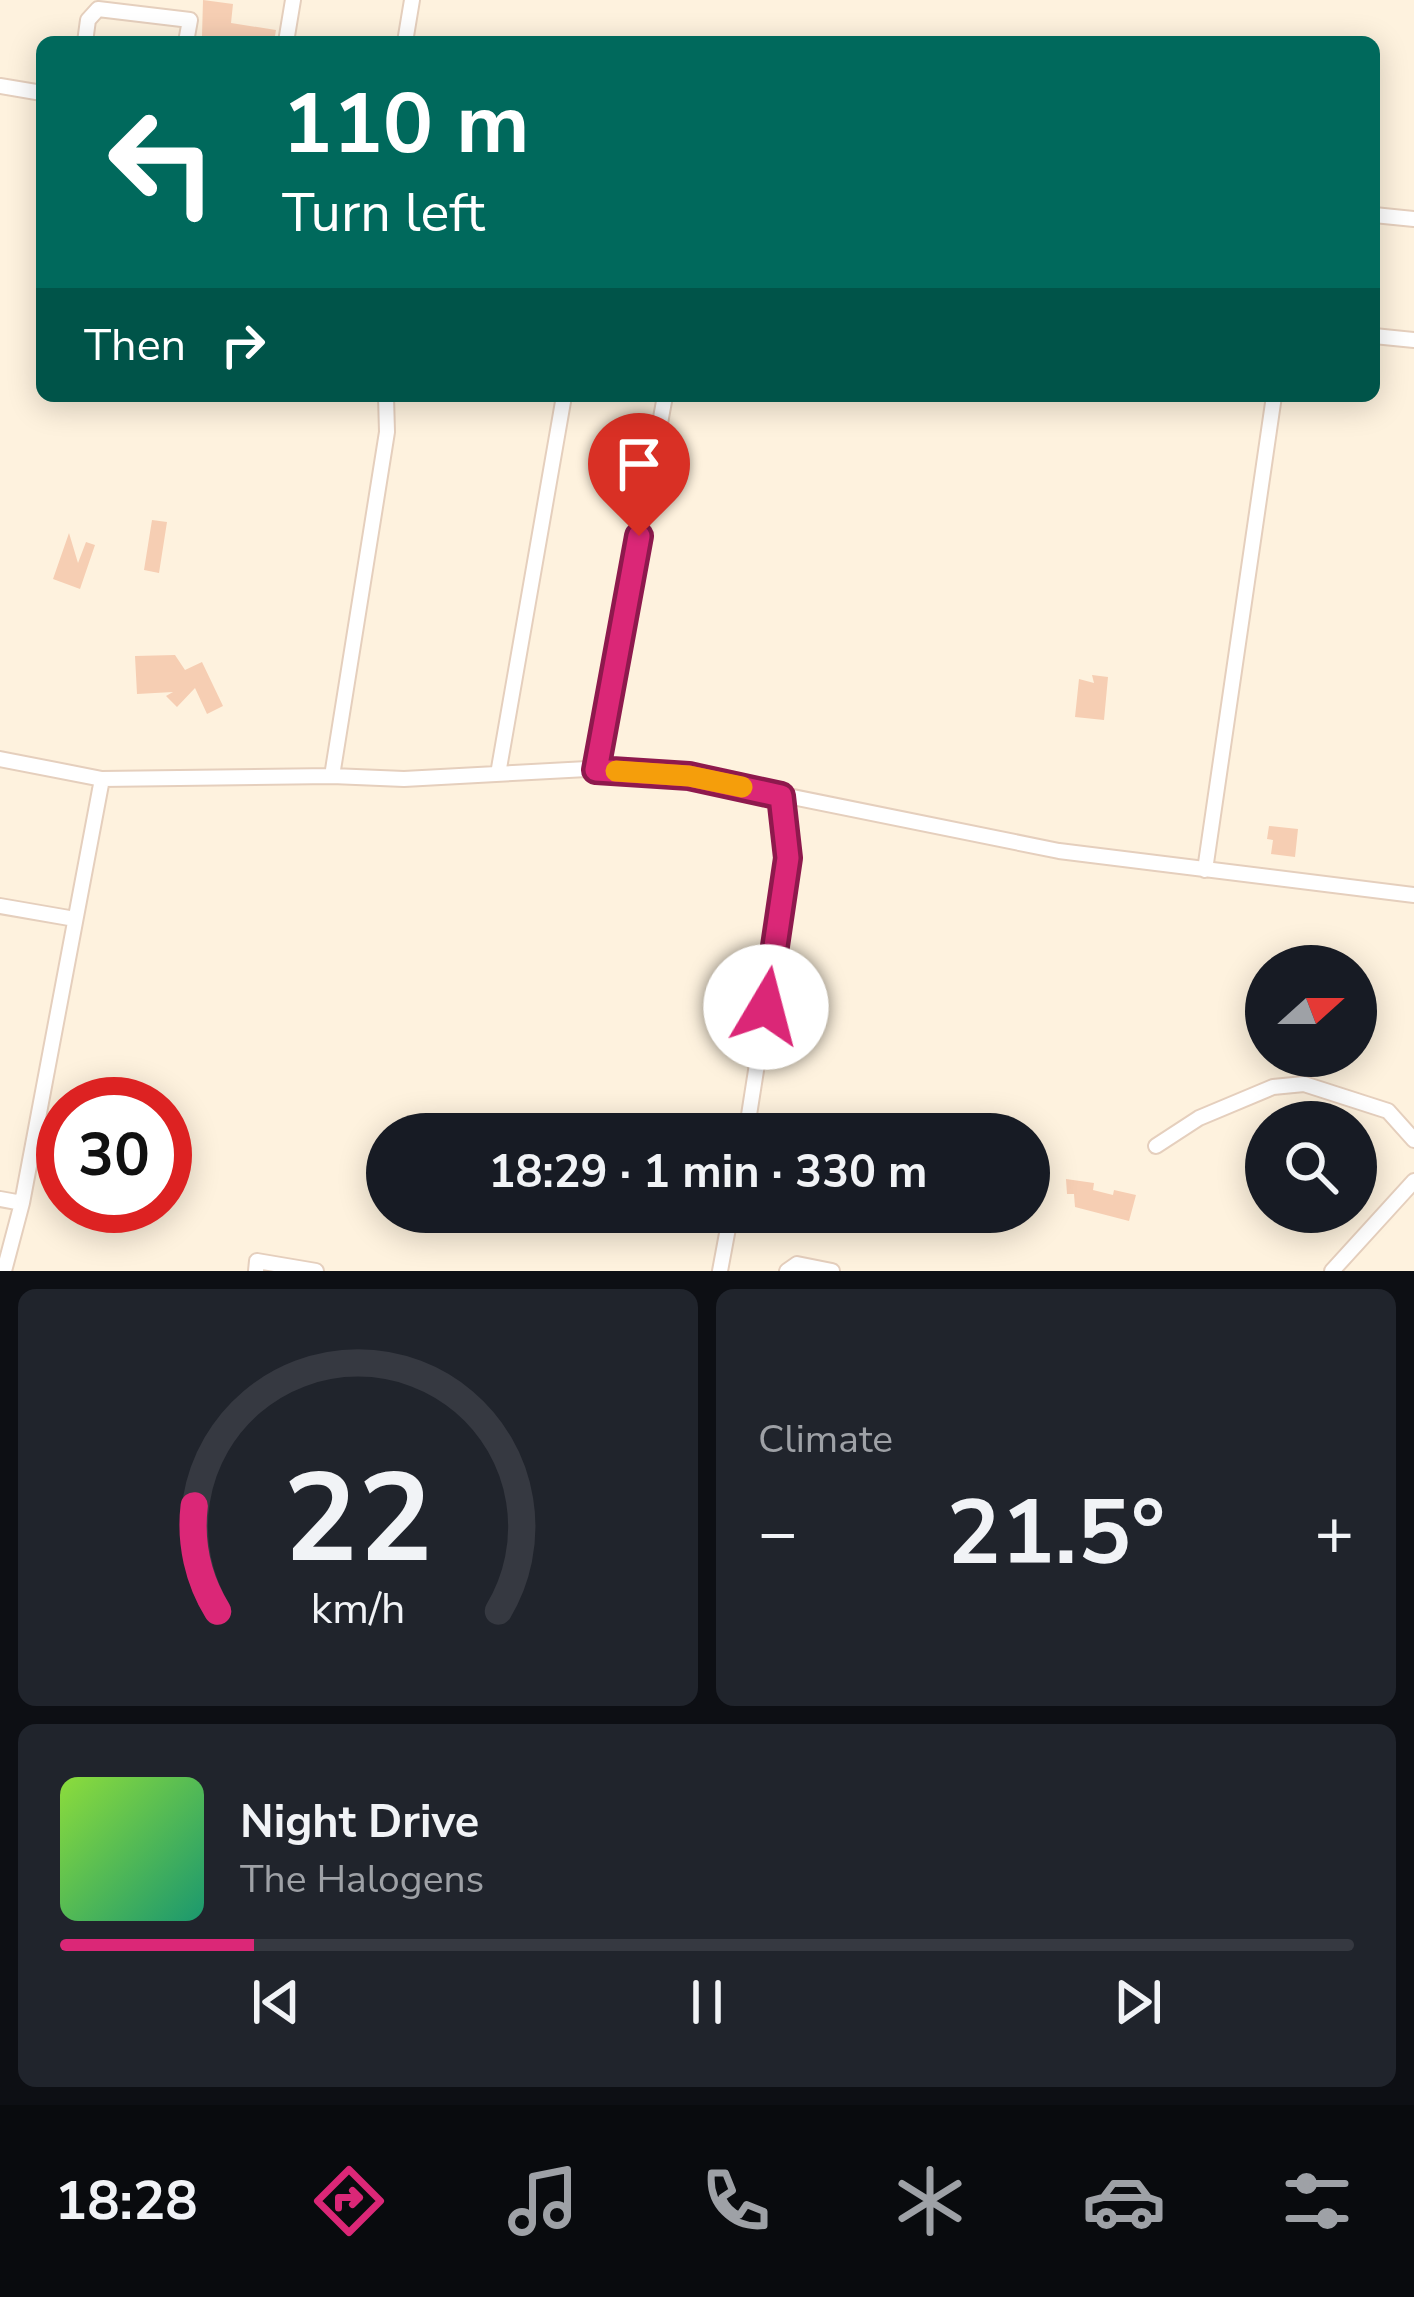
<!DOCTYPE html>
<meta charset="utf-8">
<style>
body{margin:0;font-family:"Nunito Sans",sans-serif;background:#20242c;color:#f1f3f6;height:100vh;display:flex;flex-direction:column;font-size:45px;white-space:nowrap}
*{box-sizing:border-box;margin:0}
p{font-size:39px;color:#9ea1a6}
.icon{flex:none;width:66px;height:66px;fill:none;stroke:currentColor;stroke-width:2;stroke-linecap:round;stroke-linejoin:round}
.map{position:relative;height:1271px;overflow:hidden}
.drawer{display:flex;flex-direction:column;gap:18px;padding:18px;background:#0d0f14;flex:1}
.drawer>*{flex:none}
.hud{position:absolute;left:36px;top:36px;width:1344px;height:366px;border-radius:18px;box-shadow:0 6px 30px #0003;background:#00695c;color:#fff;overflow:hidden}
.needle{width:78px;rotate:69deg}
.fabs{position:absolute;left:1245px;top:945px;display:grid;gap:24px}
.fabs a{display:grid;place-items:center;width:132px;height:132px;border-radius:50%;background:#171b24;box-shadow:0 6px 30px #0003;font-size:60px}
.speed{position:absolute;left:36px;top:1077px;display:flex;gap:24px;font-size:60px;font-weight:700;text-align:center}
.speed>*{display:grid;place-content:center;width:156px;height:156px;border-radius:50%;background:#171b24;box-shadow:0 6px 30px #0003;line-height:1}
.speed .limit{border:18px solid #d22;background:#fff;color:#111}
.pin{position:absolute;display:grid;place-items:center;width:102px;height:102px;color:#fff;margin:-123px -51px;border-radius:50% 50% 50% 0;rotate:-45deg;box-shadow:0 0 12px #0007}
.pin .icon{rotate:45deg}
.me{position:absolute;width:132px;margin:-66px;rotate:8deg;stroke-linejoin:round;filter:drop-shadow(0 0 9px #0008)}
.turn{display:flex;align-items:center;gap:42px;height:252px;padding:0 48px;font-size:54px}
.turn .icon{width:156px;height:156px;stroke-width:2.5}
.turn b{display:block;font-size:84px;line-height:102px}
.then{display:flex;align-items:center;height:114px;padding:0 48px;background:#0003;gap:24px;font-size:45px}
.big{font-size:90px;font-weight:700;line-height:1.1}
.drawer .tile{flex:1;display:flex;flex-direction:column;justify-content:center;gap:18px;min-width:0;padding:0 42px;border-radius:18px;background:#20242c}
.drawer .dial{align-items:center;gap:0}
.dial svg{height:312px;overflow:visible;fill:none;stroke:#363941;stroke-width:7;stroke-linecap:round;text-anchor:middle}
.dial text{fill:#f1f3f6;stroke:none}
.song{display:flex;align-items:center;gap:36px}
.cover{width:144px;height:144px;border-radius:18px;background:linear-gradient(135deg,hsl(90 70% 55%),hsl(160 70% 35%))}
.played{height:12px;border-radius:6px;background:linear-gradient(90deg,#db2777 15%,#363941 15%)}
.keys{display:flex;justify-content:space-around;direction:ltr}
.heat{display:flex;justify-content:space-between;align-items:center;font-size:66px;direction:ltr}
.drawer .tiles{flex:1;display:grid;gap:18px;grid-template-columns:1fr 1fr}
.tile:last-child{grid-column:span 2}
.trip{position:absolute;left:366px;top:1113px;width:684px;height:120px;border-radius:60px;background:#171b24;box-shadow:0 6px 30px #0003;font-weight:700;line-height:120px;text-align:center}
.tabs{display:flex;height:192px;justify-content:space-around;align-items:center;background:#090b0e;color:#9ea1a6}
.tabs .icon{width:84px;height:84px}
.tabs .active{color:#db2777}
.tabs b{font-size:54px;color:#f1f3f6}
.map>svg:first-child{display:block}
.building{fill:#f6ceb3}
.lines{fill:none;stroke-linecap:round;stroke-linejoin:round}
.minor-casing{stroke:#e5cfbd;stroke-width:18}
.minor{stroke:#fff;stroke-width:14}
.route-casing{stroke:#8e194d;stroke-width:30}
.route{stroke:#db2777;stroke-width:21}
.slow{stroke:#f59e0b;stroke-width:21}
</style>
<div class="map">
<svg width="1414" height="1271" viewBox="0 0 1414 1271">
<rect width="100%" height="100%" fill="#fef2de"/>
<path class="building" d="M203,0l30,4 -2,19 45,7 -2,12h-40l-32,-6z
M152,520l15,2 -8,51 -15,-3z
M69,533l9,30 8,-21 9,3 -15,44 -27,-10z
M175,655l10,15 17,-8 21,44 -16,8 -12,-26 -18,19 -11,-11 7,-4 -36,2 -2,-38z
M1092,675l16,2 -4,43 -29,-3 4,-38 15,4z
M1269,826l29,3 -3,28 -24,-3 2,-14 -6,-1z
M1066,1179l28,4 -1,7 20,5 1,-5 22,5 -7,26 -54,-14 -1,-13h-7z"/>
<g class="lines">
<g class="minor-casing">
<path id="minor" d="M85,42l3,-22 10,-11 92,11 -4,22
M286,42l7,-42
M405,42l7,-42
M0,86l42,7
M1374,215l40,4
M1374,336l40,4
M0,759l102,20 230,-3 72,3 183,-10 102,7 370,75 355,44
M596,770l69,-374
M498,774l66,-378
M332,776l55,-344 -1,-36
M1205,870l69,-474
M0,906l75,13
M746,1134l40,-254 1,-45 -6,-40
M1156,1146l43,-28 74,-31 31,-3 84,27 26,29
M0,1199l22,4
M4,1271l18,-68 80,-424
M256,1271l1,-10 59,10
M720,1271l11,-59
M787,1271l10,-7 35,7
M1332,1271l82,-90"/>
</g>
<use href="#minor" class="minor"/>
</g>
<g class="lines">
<g class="route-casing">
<path id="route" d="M639,536l-43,234 93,6 92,20 7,62 -22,149"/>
</g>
<use href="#route" class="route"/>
<path class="slow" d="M616,771l73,5 53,11"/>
</g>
</svg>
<div class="fabs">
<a><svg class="needle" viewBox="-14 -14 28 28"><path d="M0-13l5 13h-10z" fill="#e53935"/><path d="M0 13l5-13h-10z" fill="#9ea1a6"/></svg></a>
<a><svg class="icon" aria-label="search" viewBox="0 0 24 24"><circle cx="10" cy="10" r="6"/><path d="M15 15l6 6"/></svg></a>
</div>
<div class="speed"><div class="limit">30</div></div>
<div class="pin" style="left:639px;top:536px;background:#d93025"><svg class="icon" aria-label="arrive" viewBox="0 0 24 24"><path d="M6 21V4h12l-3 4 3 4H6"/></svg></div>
<svg class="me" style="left:766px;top:1007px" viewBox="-20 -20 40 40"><circle r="19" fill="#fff"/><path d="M0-13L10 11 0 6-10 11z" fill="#db2777"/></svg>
<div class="trip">18:29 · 1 min · 330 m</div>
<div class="hud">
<div class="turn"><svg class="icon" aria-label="left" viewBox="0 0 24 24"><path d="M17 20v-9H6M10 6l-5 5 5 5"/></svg><div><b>110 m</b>Turn left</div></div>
<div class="then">Then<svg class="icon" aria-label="right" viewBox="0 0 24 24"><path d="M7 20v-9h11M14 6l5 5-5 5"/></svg></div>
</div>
</div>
<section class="drawer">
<div class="tiles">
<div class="tile dial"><svg viewBox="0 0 100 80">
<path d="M14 69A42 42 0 1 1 86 69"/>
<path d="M14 69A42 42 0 0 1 8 42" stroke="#db2777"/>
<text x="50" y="56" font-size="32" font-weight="700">22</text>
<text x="50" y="72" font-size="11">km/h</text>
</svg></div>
<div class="tile"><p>Climate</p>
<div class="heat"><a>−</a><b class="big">21.5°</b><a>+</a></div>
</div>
<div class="tile">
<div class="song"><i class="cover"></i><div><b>Night Drive</b><p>The Halogens</p></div></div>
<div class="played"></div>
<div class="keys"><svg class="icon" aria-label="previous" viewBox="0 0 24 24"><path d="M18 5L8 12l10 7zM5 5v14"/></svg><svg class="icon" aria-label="pause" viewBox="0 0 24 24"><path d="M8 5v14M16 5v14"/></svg><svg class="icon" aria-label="next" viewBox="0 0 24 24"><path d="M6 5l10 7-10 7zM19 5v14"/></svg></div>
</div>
</div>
</section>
<nav class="tabs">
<b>18:28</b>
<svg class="icon active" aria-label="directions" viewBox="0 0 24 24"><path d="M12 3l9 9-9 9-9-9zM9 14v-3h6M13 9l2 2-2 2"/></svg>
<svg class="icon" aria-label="music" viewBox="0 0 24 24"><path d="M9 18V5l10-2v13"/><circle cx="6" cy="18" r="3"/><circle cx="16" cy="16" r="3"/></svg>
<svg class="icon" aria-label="phone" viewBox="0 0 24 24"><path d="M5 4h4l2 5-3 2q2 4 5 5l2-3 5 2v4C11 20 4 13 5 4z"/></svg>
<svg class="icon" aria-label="climate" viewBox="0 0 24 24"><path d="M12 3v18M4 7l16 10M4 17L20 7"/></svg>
<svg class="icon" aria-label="car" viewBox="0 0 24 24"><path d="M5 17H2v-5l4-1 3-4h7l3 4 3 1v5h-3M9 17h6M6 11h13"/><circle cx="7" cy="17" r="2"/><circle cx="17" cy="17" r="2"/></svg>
<svg class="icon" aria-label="filters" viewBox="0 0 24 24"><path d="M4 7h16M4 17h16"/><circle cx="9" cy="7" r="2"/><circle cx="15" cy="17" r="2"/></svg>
</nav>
